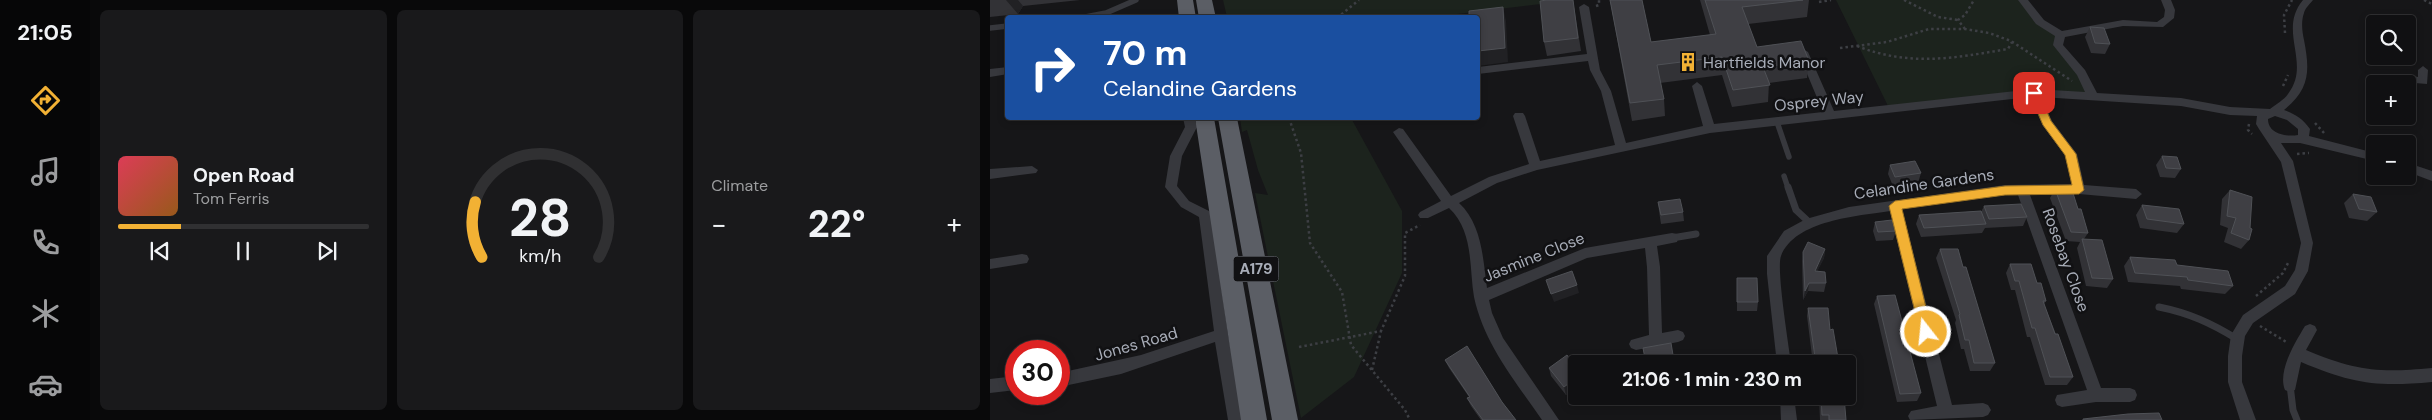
<!DOCTYPE html>
<meta charset="utf-8">
<style>
body{margin:0;font-family:"DM Sans",sans-serif;background:#19191b;color:#f1f3f6;height:100vh;display:flex;flex-direction:column;font-size:19px;white-space:nowrap}
*{box-sizing:border-box;margin:0}
p{font-size:16px;color:#9c9d9f}
.icon{flex:none;width:28px;height:28px;fill:none;stroke:currentColor;stroke-width:2;stroke-linecap:round;stroke-linejoin:round}
.map{position:relative;flex:1;overflow:hidden}
.details{display:flex;flex-direction:column;gap:10px;padding:10px;background:#09090a;width:900px}
.details>*{flex:none}
.banner{position:absolute;left:15px;top:15px;width:475px;height:105px;border-radius:5px;box-shadow:0 2px 8px #0003,0 0 0 1px #303032;background:#1a4fa0;color:#fff;overflow:hidden}
.controls{position:absolute;left:1376px;top:15px;display:grid;gap:10px}
.controls a{display:grid;place-items:center;width:50px;height:50px;border-radius:5px;background:#101012;box-shadow:0 2px 8px #0003,0 0 0 1px #303032;font-size:25px}
.speed{position:absolute;left:15px;top:340px;display:flex;gap:10px;font-size:25px;font-weight:700;text-align:center}
.speed>*{display:grid;place-content:center;width:65px;height:65px;border-radius:50%;background:#101012;box-shadow:0 2px 8px #0003,0 0 0 1px #303032;line-height:1}
.speed .limit{border:8px solid #d22;background:#fff;color:#111}
.pin{position:absolute;display:grid;place-items:center;width:42px;height:42px;color:#fff;margin:-21px;border-radius:10px;box-shadow:0 2px 8px #0006}
.me{position:absolute;width:55px;margin:-28px;rotate:344deg;stroke-linejoin:round;filter:drop-shadow(0 0 4px #0008)}
.turn{display:flex;align-items:center;gap:18px;height:105px;padding:0 15px;font-size:22px}
.turn .icon{width:65px;height:65px;stroke-width:2.5}
.turn b{display:block;font-size:35px;line-height:42px}
.big{font-size:38px;font-weight:700;line-height:1.1}
.details .card{flex:1;display:flex;flex-direction:column;justify-content:center;gap:8px;min-width:0;padding:0 18px;border-radius:8px;background:#19191b}
.details .dial{align-items:center;gap:0}
.dial svg{height:130px;overflow:visible;fill:none;stroke:#303032;stroke-width:7;stroke-linecap:round;text-anchor:middle}
.dial text{fill:#f1f3f6;stroke:none}
.song{display:flex;align-items:center;gap:15px}
.cover{width:60px;height:60px;border-radius:8px;background:linear-gradient(135deg,hsl(350 70% 55%),hsl(30 70% 35%))}
.played{height:5px;border-radius:2px;background:linear-gradient(90deg,#f2b134 25%,#303032 25%)}
.keys{display:flex;justify-content:space-around;direction:ltr}
.heat{display:flex;justify-content:space-between;align-items:center;font-size:28px;direction:ltr}
.details .tiles{flex:1;display:grid;gap:10px;grid-template-columns:repeat(3,1fr)}
.trip{position:absolute;left:578px;top:355px;width:288px;height:50px;border-radius:5px;background:#101012;box-shadow:0 2px 8px #0003,0 0 0 1px #303032;font-weight:700;line-height:50px;text-align:center}
main{display:flex;flex:1;min-height:0}
.tab-bar{display:flex;flex-direction:column;width:90px;justify-content:space-around;align-items:center;background:#060607;color:#9c9d9f}
.tab-bar .icon{width:35px;height:35px}
.tab-bar .on{color:#f2b134}
.tab-bar b{font-size:22px;color:#f1f3f6}
.map>svg:first-child{display:block}
.green{fill:#1c231d}
.lines{fill:none;stroke-linecap:round;stroke-linejoin:round}
.path{stroke:#3d3f44;stroke-width:2.5;stroke-dasharray:2.5 3;stroke-linecap:butt}
.service-far1{stroke:#37383d;stroke-width:5.5}
.service{stroke:#37383d;stroke-width:7}
.minor{fill:#37383d;fill-rule:evenodd}
.trunk{fill:#5b5e65;fill-rule:evenodd}
.wall{fill:#323236}
.shaded-wall{fill:#212124}
.building{fill:#3f3f44;stroke:#4f5156}
.route{fill:#f2b134;stroke:#9d7322}
.labels{text-anchor:middle;dominant-baseline:central;stroke-width:5;stroke-linejoin:round;paint-order:stroke}
.shield{fill:#111113;stroke:#7b7e86;stroke-width:1}
.shield-label{font-size:15px;font-weight:bold;fill:#a8adb8}
.poi-label{font-size:16px;fill:#a8adb8;stroke:#111113;text-anchor:start}
.street-label{font-size:16px;fill:#a8adb8;stroke:#111113}
</style>
<main>
<nav class="tab-bar">
<b>21:05</b>
<svg class="icon on" aria-label="directions" viewBox="0 0 24 24"><path d="M12 3l9 9-9 9-9-9zM9 14v-3h6M13 9l2 2-2 2"/></svg>
<svg class="icon" aria-label="music" viewBox="0 0 24 24"><path d="M9 18V5l10-2v13"/><circle cx="6" cy="18" r="3"/><circle cx="16" cy="16" r="3"/></svg>
<svg class="icon" aria-label="phone" viewBox="0 0 24 24"><path d="M5 4h4l2 5-3 2q2 4 5 5l2-3 5 2v4C11 20 4 13 5 4z"/></svg>
<svg class="icon" aria-label="climate" viewBox="0 0 24 24"><path d="M12 3v18M4 7l16 10M4 17L20 7"/></svg>
<svg class="icon" aria-label="car" viewBox="0 0 24 24"><path d="M5 17H2v-5l4-1 3-4h7l3 4 3 1v5h-3M9 17h6M6 11h13"/><circle cx="7" cy="17" r="2"/><circle cx="17" cy="17" r="2"/></svg>
</nav>
<section class="details">
<div class="tiles">
<div class="card">
<div class="song"><i class="cover"></i><div><b>Open Road</b><p>Tom Ferris</p></div></div>
<div class="played"></div>
<div class="keys"><svg class="icon" aria-label="previous" viewBox="0 0 24 24"><path d="M18 5L8 12l10 7zM5 5v14"/></svg><svg class="icon" aria-label="pause" viewBox="0 0 24 24"><path d="M8 5v14M16 5v14"/></svg><svg class="icon" aria-label="next" viewBox="0 0 24 24"><path d="M6 5l10 7-10 7zM19 5v14"/></svg></div>
</div>
<div class="card dial"><svg viewBox="0 0 100 80">
<path d="M14 69A42 42 0 1 1 86 69"/>
<path d="M14 69A42 42 0 0 1 10 35" stroke="#f2b134"/>
<text x="50" y="56" font-size="32" font-weight="700">28</text>
<text x="50" y="72" font-size="11">km/h</text>
</svg></div>
<div class="card"><p>Climate</p>
<div class="heat"><a>−</a><b class="big">22°</b><a>+</a></div>
</div>
</div>
</section>
<div class="map">
<svg width="1442" height="420" viewBox="0 0 1442 420">
<rect width="100%" height="100%" fill="#161618"/>
<path class="green" d="M233,0h352l-151,18 -197,-1z
M846,0h184l38,35 -1,10 16,19 16,32 -55,-5 -145,17z
M250,118h111l51,93v62l-48,104 -53,41 -46,-225 13,2 -10,-25 -11,-40 -5,2z"/>
<g class="lines">
<path class="path" d="M914,0l34,17 20,3
M1434,0l8,4
M829,2l12,-2
M606,6l3,-1v-5
M347,18l22,-18
M975,29l-7,-9 7,-5 9,-15
M1295,33l-1,-18 8,-15
M867,46c53,21 97,12 151,3l4,-7
M850,48l47,-6 42,-13h36l24,4 22,8 61,40
M1293,86l5,-11
M299,118l12,35 9,90 32,49 9,53 54,65 5,10
M1325,123l9,10
M1259,124l-1,6 4,4
M1307,154l12,-1
M1266,296l27,-23 6,-12
M1270,326l28,17
M309,347l82,-16 24,-55v-43l15,-8
M382,370l9,-39"/>
<path class="service-far1" d="M90,18l26,-5 30,-13
M0,28l18,-2
M787,122l12,35
M794,176l4,12"/>
<path class="service" d="M798,187l8,23 14,13
M682,238l24,-4
M1169,307c30,6 52,16 78,32
M1300,385l3,25 4,10"/>
<path class="minor" d="M1028,0h10l16,20 18,11 61,-11 34,2 7,-5 1,-7 -4,-10h10l4,10 -1,8 -11,9 -40,-1 -58,11 -2,8 22,25 12,23 84,5 49,9 40,2c6,-5 14,-9 18,-15 24,-31 -11,-63 15,-94h10c-3,4 -8,8 -9,13 -3,8 -2,18 0,27 6,31 6,49 -20,70 11,4 19,9 26,19l-1,7 66,17v8l-75,-18h-19l12,18 20,82 -5,28 -13,23 -42,29 -8,13 -3,20v26l14,38h-16l-12,-38v-26l3,-21 12,-20 42,-29 10,-16 6,-27 -20,-81 -22,-33 -3,-5 1,-8 -27,-1 -49,-9 -140,-9 11,24 25,33 7,31 52,4 6,5 -6,5 -57,-5 -49,1 71,193h29l5,2 2,5 -2,5 -5,2h-34l-34,5 -5,-2 -2,-5 2,-5 30,-5 -69,-195h-13l-103,14 50,196 31,-2 5,2 3,5 -3,5 -5,2 -73,3 -2,-4 3,-5 26,-5 -47,-195c-32,5 -95,9 -109,45 -5,13 8,90 10,108h-14l-10,-90v-18l17,-25 22,-12 43,-12 156,-22 67,-1 -7,-29 -22,-29 -13,-29 -320,36 -173,37 -40,13 -38,20c23,21 24,56 28,85l98,-40 87,-15 5,1 1,4 -1,4 -20,4 3,21 2,66 16,-3 5,2 2,4 -2,4 -5,2 -42,8 -5,-2 -2,-4 2,-4 18,-5 -2,-68 -2,-19 -58,10 -98,42 3,13 11,25 56,82h-17c-26,-38 -58,-76 -68,-123 -5,-29 0,-66 -25,-89l-21,10h-8l-2,-3 2,-3 21,-11 -48,-69 6,-4 4,1 48,67 38,-19 40,-13 -16,-48 2,-3h8l2,3 15,45 75,-16 -14,-54 -11,-21 -2,-9 -110,13v-7l109,-13 -8,-47 5,-3 5,3 11,63 11,21 15,52 77,-17 -11,-40 5,-4 5,4 12,38 109,-12 -25,-60 5,-3 5,3 26,59 200,-22 51,3 -8,-17 -24,-30 2,-9 -19,-12zM1285,116l12,4 11,9v6c-12,2 -30,-1 -30,-16z
M1433,66l5,4 -1,14 -24,-2 -5,-4 5,-4 15,3v-7z
M18,67v7l-18,3v-8z
M193,118h11l3,9 -15,29 -5,30 12,15 20,10 2,3 17,120 16,86h-16l-13,-78 -94,32 -62,13v-14l82,-18 73,-24 -15,-114 -18,-10 -16,-20 5,-31 15,-29z
M1418,163l24,8v10l-24,-9z
M42,166l6,4 -2,3 -46,6v-10z
M32,254l5,1 2,4 -2,4 -37,6v-10z
M1320,324l5,2 2,4 -11,20c50,21 72,23 126,18v14c-55,5 -79,2 -131,-20l-6,28 -5,2 -5,-2c-8,-19 11,-49 20,-64z
M26,376v14l-26,3v-14z
M790,396h14l3,24h-16z"/>
<path class="trunk" d="M187,0h16l3,18h-17z
M206,0h16l4,18h-17z
M205,118h19l53,302h-26z
M228,118h19l61,302h-26z"/>
</g>
<path class="wall" d="M0,0h90l-57,6 -5,8 -28,3z
M583,0l8,51 -34,5 -3,-14z
M620,0h32l9,42 59,-7 -10,-35h109l-2,17 -59,7 9,23 52,14 -2,17 -38,5 -1,19 -36,5 -10,-32 -62,8 4,16 1,17 -33,5z
M1100,27l20,17 -5,10 -14,-1 -6,-16z
M1172,156l19,13 -6,9 -15,-1 -4,-12z
M900,165l31,8 -3,10 -25,3 -5,-12z
M1065,189l23,20 10,24 -4,6 29,40 -6,9 -21,-2 -9,-38 3,-6 -14,-1 -16,-43z
M1240,190l19,50 -8,9 -17,-7 4,-14 -8,-3 2,-26z
M1363,194l24,18 -10,9 -18,-3 -5,-15z
M668,202l25,10 1,9 -23,3 -2,-13z
M1152,205l42,19 -7,9 -37,-5 -4,-13z
M994,206l43,11 -4,9 -38,2 -3,5 -61,4 -5,-13 3,-9 62,-3z
M885,222l21,9 -3,9 -17,1 -3,-10z
M835,249l-1,9 -7,13 9,12 -2,9 -16,-1 -5,9 -1,-39 1,-9z
M950,249l23,18 32,96 -5,8h-20l-6,-22h-3l-6,-26 1,-3 -20,-62z
M1140,257l47,8 56,21 -8,8 -44,-5 -1,-3 -52,-4 -4,-16z
M1020,264l27,19 9,18 -2,3 29,73 -6,8h-22l-15,-48h-3l-12,-47h-4l-5,-17z
M747,278l21,24 -1,9h-20z
M887,296l44,97 -4,8 -20,1 -23,-98z
M818,308l22,22 9,34h-26l-6,-48z
M455,360l57,42 14,18h-35l-10,-14 -4,-8 2,-1 -20,-29z
M684,361v3h-28z
M586,367v21l-10,7 -15,-19 -2,-8z
M829,396h25l2,24h-26z"/>
<path class="shaded-wall" d="M16,0h12l5,6 -5,8z
M513,7l3,14 2,41 -30,4v-15z
M835,249l-1,9 -11,22 2,-9z
M819,283l-1,8 -5,9 2,-9z
M587,285l2,8 -25,9 -3,-8z
M586,378v10l-10,7 -2,-8z"/>
<path class="building" d="M557,0h26l5,38 -34,4 -4,-41z
M620,0h32l9,42 65,-8 -11,-34h98l-61,7 15,40 44,-6 8,20 -46,6 7,18 -37,5 -11,-33 -65,8 7,34 -34,4z
M513,7l2,41 -27,3v-33h-9v-7z
M1100,27l14,1 6,16 -15,-1z
M1172,156l15,1 4,12 -15,-1z
M925,161l6,12 -26,4 -5,-12z
M1065,189l17,1 6,19h3l7,24 -17,-1z
M1240,190l22,7 -2,31 2,1 -3,11 -18,-7 5,-15 -9,-2z
M1363,194l18,3 6,15 -18,-3z
M690,199l3,13 -22,3 -3,-13z
M1031,204l6,13 -38,2 -5,-13z
M1152,205l37,4 5,15 -37,-5z
M991,211l5,13 -62,4 -5,-13z
M902,220l4,11 -18,1 -3,-10z
M1092,239l20,1 11,39 -21,-1z
M818,242l17,7 -10,22 10,1 1,11h-17l-4,8 -2,-39z
M950,249h18l5,18h3l29,96h-21l-5,-23h-4l-6,-25 1,-1z
M1140,257l45,3 2,5 51,6 5,15 -45,-6 -1,-3 -52,-4z
M1020,264h21l6,19h4l5,18h-3l12,33h3l15,43h-23l-15,-49h-3l-13,-47h-4z
M582,271l5,14 -26,9 -5,-14z
M747,278h20l1,24h-21z
M905,295l26,98 -21,1 -23,-98z
M818,308h20l2,22 3,-1 6,35h-20l-1,-7h-3z
M681,343l3,18 -14,3h-14l-3,-16z
M477,346l35,56 14,18h-33l-16,-22 3,-1 -25,-37z
M577,355l9,12v11l-12,9 -15,-19z
M831,396h23l2,24h-17v-5h-7z
M1169,413l3,7h-79v-1l45,-5z"/>
<path class="route" d="M1044,90l5,3 12,28 25,33 8,36 -5,4 -74,1 -103,14 30,123 -6,5 -5,-1 -32,-130 6,-5 110,-15 67,-1 -7,-30 -22,-30 -14,-32z"/>
<defs>
<g id="building-bare" transform="scale(1.5)"><path d="M-4-6H4V6H1V3H-1V6H-4ZM-2.5-4.3h1.7v1.8h-1.7ZM.8-4.3h1.7v1.8H.8ZM-2.5-1h1.7V.8h-1.7ZM.8-1h1.7V.8H.8Z" fill="#f2b134" stroke="#111113" stroke-width="2.5" paint-order="stroke"/></g>
</defs>
<g fill-rule="evenodd">
<use href="#building-bare" x="698" y="62"/>
</g>
<g class="labels">
<rect class="shield" x="243.5" y="256.5" width="45" height="25" rx="4"/>
<g class="shield-label">
<text x="266" y="269">A179</text>
</g>
<g class="poi-label">
<text x="713" y="62">Hartfields Manor</text>
</g>
<g class="street-label">
<text transform="translate(829 101) rotate(-6)">Osprey Way</text>
<text transform="translate(934 184) rotate(-8)">Celandine Gardens</text>
<text transform="translate(544 257) rotate(-22)">Jasmine Close</text>
<text transform="translate(1076 260) rotate(70)">Rosebay Close</text>
<text transform="translate(146 344) rotate(-16)">Jones Road</text>
</g>
</g>
</svg>
<div class="controls">
<a><svg class="icon" aria-label="search" viewBox="0 0 24 24"><circle cx="10" cy="10" r="6"/><path d="M15 15l6 6"/></svg></a>
<a>+</a>
<a>−</a>
</div>
<div class="speed"><div class="limit">30</div></div>
<div class="pin" style="left:1044px;top:93px;background:#d93025"><svg class="icon" aria-label="arrive" viewBox="0 0 24 24"><path d="M6 21V4h12l-3 4 3 4H6"/></svg></div>
<svg class="me" style="left:936px;top:332px" viewBox="-20 -20 40 40"><circle r="17" fill="#f2b134" stroke="#fff" stroke-width="3"/><path d="M0-11L8 9 0 5-8 9z" fill="#fff"/></svg>
<div class="trip">21:06 · 1 min · 230 m</div>
<div class="banner">
<div class="turn"><svg class="icon" aria-label="right" viewBox="0 0 24 24"><path d="M7 20v-9h11M14 6l5 5-5 5"/></svg><div><b>70 m</b>Celandine Gardens</div></div>
</div>
</div>
</main>
